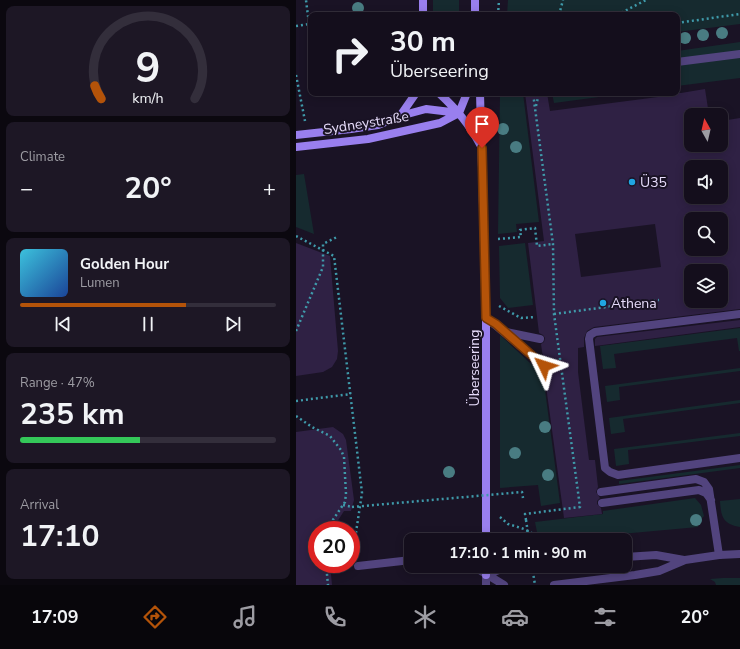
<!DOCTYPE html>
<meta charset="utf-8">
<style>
body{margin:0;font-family:"Nunito Sans",sans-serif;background:#1d1725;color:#f1f3f6;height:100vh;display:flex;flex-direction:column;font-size:15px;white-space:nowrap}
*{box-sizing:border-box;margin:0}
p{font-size:13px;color:#9d9ca3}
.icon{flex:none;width:22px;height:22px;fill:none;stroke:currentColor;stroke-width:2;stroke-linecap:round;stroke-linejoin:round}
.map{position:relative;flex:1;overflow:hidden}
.side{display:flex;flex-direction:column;gap:6px;padding:6px;background:#0b080f;width:296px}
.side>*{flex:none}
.top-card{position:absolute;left:12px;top:12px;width:372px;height:84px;border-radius:8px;box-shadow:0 2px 10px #0003,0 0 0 1px #332e3b;background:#140e1c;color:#f1f3f6;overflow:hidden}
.needle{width:26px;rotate:352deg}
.tools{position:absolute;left:388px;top:108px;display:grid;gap:8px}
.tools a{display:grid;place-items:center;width:44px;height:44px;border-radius:8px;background:#140e1c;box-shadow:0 2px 10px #0003,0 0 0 1px #332e3b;font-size:20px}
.speed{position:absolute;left:12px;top:521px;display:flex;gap:8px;font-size:20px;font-weight:700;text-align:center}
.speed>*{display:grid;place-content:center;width:52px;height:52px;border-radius:50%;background:#140e1c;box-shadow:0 2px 10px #0003,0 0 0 1px #332e3b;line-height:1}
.speed .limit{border:6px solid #d22;background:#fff;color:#111}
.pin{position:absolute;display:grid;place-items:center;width:34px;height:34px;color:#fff;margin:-41px -17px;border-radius:50% 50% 50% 0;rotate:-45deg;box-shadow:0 0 4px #0007}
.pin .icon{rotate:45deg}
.me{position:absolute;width:44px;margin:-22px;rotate:311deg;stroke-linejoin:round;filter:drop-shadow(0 0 3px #0008)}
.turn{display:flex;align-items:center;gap:14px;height:84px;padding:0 16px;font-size:18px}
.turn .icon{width:52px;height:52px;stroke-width:2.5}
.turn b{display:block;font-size:28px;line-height:34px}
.big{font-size:30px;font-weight:700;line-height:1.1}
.side .card{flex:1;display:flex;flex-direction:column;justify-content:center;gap:6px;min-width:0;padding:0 14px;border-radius:8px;background:#1d1725}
.side .dial{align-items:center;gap:0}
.dial svg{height:104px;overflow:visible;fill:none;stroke:#332e3b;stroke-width:7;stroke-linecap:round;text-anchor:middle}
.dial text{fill:#f1f3f6;stroke:none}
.song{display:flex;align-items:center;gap:12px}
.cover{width:48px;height:48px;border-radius:6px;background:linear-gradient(135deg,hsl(190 70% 55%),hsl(220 70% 35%))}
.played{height:4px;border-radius:2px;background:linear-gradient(90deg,#b45309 65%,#332e3b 65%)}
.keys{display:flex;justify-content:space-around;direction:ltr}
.heat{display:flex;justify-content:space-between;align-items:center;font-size:22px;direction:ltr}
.charge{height:6px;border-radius:3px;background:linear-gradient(90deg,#34c759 47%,#332e3b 0)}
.trip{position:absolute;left:108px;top:533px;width:228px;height:40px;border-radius:8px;background:#140e1c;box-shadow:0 2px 10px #0003,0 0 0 1px #332e3b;font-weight:700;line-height:40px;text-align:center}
.dock{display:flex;height:64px;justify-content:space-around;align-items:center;background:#08060b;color:#9d9ca3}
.dock .icon{width:28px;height:28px}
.dock .on{color:#b45309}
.dock b{font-size:18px;color:#f1f3f6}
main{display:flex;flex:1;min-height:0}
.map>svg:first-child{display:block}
.green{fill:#162a2f}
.building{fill:#2f2144;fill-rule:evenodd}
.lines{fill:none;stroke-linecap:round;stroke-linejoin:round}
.path{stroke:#3f9aaa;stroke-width:2.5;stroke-dasharray:2 3;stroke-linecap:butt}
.lane{stroke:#52447e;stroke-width:8}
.street{stroke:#52447e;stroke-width:8}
.secondary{stroke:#997fee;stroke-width:8}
.path-bridge{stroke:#3f9aaa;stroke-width:2.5;stroke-dasharray:2 3;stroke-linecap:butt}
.tree{fill:#497c82}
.route-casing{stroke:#753606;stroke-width:10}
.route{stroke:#b45309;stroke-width:7}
.poi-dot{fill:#20a5e2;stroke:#1a1325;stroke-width:1.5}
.labels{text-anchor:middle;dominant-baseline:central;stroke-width:4;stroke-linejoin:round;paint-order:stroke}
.street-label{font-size:14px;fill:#e6dbfa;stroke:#1a1325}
.poi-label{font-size:14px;fill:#e6dbfa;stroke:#1a1325;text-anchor:start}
</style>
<main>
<section class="side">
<div class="card dial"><svg viewBox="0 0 100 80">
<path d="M14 69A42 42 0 1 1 86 69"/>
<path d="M14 69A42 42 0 0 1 9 59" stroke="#b45309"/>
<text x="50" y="56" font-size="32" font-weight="700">9</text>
<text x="50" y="72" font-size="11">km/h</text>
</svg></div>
<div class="card"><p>Climate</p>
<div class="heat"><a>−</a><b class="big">20°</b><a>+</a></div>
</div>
<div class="card">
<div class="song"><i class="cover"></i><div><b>Golden Hour</b><p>Lumen</p></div></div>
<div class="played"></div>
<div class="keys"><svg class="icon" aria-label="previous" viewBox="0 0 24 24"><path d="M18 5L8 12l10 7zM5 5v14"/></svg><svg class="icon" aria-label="pause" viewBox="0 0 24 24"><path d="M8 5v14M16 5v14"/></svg><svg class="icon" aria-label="next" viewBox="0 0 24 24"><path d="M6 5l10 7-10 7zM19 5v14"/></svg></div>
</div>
<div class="card"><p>Range · 47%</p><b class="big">235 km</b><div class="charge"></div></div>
<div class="card"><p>Arrival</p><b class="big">17:10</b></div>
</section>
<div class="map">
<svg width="444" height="585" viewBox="0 0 444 585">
<rect width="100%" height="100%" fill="#1a1325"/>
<path class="green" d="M137,0h26v15h-26z
M212,0h232v24l-63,8v-17h-170z
M444,42v36l-63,8v-35z
M204,93h23l16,129 -23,2 1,8 -19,2z
M256,93h77l-75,10z
M8,174l10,60 -18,-7v-52z
M229,243l8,62 -25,3 -8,-10 -1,-52z
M444,328v23h-1l-2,-13 -123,16 2,14 -13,1 -3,-23z
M204,335l43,40 17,128 -19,3 -3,-21 -38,3z
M444,368v3l-121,16 1,13 -13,2 -2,-16z
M444,400v3l-117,16 2,13 -14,2 -2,-16z
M444,433v3l-112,14 1,14 -13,2 -2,-17z
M444,465v3l-121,16v-3z
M399,498l6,7 3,11 -5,5 -1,6 -143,13 -18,-8 -2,-10 68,-8v-3z
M444,499v28c-17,-3 -19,-10 -20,-26z
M427,578h17v7h-24l-1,-3 -5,-3z"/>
<path class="building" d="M409,89l4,26h-18v30h30v-24l19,-3v191l-146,18 -7,4 -3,7v9l-6,1v24l11,88h6l3,27 -2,5 4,6 -3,3v3l4,4 1,6 -38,4 -20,-147 4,-2 1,-5 -6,-6 -2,-14 3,-2 1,-4 -2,-3 -4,-2 -11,-90 16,-2 -19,-148h22l3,18 108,-14v-3l10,-1h13zM395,167h30v30h-30zM395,219h30v30h-30zM359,224l6,43 -80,10 -6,-43zM395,271h30v30h-30z
M0,243l34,13 8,95 -1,8 -5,8 -9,5 -27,4z
M444,320v7l-145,19v-7l2,-2z
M37,427l10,7 3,6 8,60 -3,11h-7l-12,19h-15v34h13l2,21h-36v-153z"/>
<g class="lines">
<path class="path" d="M202,15l1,-15
M263,15l4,-15
M321,15l29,-15
M381,23l63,-9
M0,26l13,-2 -3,-24
M0,75l9,46
M240,106l3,-13
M0,236l38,20 28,237 -7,46 2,14
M202,239l23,-2 -1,-7 15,-2 2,18 16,-2
M430,290l1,12
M203,306l22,12 14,-1
M258,314l105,-14
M0,401l55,-7
M0,416l16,11 18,9 11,14 3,7 2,37 -1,8 -19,28
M47,505l9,2
M204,517l8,7 16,5 21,11
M230,520l-1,-6 55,-7 -26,-193 -1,-70 -20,-151
M30,564l2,21
M236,566l3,19"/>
<path class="lane" d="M381,62l63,-8
M444,314l-145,18 -5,3 -1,4 16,129 5,4 8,3 122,-17
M190,318l9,7 49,41
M210,332l34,7
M305,492l95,-13 8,3 5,7 10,66
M306,503l97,-13 7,3 5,7
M190,575v10"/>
<path class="street" d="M329,557l31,-2 28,5
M62,566l53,-6
M177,566l31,19
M190,575l23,-9
M258,585l81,-10 24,-4 26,-11 34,-5 21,-1"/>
<path class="secondary" d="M179,0v15
M127,15v-15
M143,93c19,18 29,30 42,53
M184,93l6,225v222
M104,116l16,-23
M0,135l55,-6 27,-4 22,-9 26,-7 33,4
M0,147l72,-8 72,-16 19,-10 8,-20
M190,575v-9"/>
<path class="path-bridge" d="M0,331l27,-64v-23l14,-7
M56,507l170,-15 1,6
M230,520l3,20"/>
</g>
<g class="tree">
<circle cx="62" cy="8" r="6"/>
<circle cx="426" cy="33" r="6"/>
<circle cx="407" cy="35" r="6"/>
<circle cx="389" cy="38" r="6"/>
<circle cx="207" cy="129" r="6"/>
<circle cx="220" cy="147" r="6"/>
<circle cx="249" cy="427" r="6"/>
<circle cx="219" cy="453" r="6"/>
<circle cx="153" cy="472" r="6"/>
<circle cx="252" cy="475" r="6"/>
<circle cx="400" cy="520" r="6"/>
</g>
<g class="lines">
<g class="route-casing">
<path id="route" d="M186,148l4,170 10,6 48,42"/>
</g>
<use href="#route" class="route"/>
</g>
<g class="poi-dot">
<circle cx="336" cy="182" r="4"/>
<circle cx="307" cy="303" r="4"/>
</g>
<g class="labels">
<g class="street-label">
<text transform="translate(70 123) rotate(-9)">Sydneystraße</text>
<text transform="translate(178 368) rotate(-90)">Überseering</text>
</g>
<g class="poi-label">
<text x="344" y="182">Ü35</text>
<text x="315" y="303">Athena</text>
</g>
</g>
</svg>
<div class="tools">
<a><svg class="needle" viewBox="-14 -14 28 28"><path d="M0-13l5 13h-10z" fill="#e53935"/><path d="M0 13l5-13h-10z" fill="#9d9ca3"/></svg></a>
<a><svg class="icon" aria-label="sound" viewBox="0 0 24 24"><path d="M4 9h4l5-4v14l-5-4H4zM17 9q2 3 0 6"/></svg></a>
<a><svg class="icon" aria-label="search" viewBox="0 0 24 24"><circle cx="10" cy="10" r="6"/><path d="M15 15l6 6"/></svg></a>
<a><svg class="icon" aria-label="layers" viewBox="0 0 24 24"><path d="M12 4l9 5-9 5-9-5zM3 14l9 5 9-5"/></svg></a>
</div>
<div class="speed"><div class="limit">20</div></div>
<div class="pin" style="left:186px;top:148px;background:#d93025"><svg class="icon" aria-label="arrive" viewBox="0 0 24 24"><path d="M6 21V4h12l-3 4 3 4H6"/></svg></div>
<svg class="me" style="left:248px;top:366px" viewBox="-20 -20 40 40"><path d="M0-17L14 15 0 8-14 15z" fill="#b45309" stroke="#fff" stroke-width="4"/></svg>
<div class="trip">17:10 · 1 min · 90 m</div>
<div class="top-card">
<div class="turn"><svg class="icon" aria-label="right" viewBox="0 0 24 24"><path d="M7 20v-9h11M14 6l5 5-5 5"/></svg><div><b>30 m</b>Überseering</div></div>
</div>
</div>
</main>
<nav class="dock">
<b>17:09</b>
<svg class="icon on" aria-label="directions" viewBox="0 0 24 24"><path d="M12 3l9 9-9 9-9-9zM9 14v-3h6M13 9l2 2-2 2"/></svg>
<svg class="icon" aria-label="music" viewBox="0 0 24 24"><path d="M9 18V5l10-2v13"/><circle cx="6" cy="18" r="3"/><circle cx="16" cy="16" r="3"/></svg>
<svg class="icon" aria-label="phone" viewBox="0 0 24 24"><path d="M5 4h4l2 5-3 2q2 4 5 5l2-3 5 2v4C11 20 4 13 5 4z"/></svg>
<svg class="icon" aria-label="climate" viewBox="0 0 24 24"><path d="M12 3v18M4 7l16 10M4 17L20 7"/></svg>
<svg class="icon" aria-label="car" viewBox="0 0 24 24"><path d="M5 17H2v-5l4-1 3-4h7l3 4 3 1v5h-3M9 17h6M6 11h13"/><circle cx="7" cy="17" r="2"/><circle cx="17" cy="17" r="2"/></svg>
<svg class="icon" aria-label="filters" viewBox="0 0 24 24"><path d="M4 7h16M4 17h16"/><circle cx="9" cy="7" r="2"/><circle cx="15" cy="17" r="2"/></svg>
<b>20°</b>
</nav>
